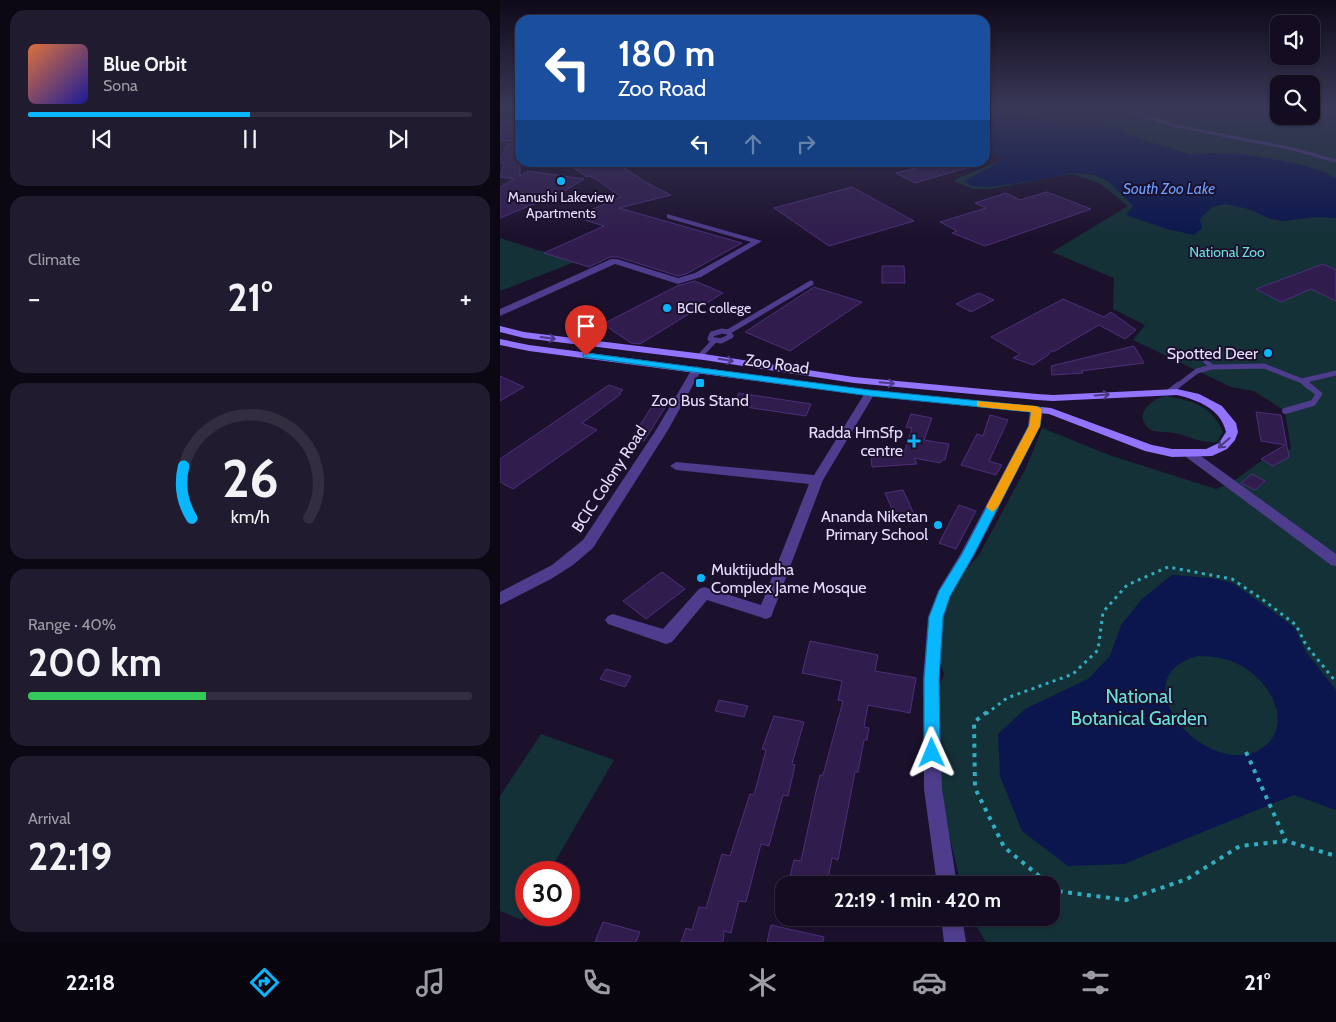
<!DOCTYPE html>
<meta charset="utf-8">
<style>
body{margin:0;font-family:Cabin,sans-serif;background:#211b2f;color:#f1f3f6;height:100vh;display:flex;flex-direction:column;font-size:19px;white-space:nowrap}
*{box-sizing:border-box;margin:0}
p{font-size:16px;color:#9d9ca5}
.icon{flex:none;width:28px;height:28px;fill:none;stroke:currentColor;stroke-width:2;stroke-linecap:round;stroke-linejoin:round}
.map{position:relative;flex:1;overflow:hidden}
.details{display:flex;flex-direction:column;gap:10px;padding:10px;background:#0b0713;width:500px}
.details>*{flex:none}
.guide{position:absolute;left:15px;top:15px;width:475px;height:152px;border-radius:15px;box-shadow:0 1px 4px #0004,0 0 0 1px #332d40;background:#1a4fa0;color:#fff;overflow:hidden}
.fabs{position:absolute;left:770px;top:15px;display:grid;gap:10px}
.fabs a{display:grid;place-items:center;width:50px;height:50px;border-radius:10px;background:#140d22;box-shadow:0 1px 4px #0004,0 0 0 1px #332d40;font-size:25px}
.speed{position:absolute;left:15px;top:861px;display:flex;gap:10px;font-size:25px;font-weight:700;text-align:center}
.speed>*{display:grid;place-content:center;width:65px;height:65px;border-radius:50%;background:#140d22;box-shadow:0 1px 4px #0004,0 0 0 1px #332d40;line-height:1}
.speed .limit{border:8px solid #d22;background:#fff;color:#111}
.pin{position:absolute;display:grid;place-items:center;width:42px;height:42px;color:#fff;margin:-51px -21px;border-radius:50% 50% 50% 0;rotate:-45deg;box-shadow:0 0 5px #0007}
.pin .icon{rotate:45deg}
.me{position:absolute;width:55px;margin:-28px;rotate:359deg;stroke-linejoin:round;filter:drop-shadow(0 0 4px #0008)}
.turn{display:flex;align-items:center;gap:18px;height:105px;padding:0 20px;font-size:22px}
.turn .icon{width:65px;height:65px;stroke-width:2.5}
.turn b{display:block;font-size:35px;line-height:42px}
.lanes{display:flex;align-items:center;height:48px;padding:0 20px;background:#0003;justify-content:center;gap:25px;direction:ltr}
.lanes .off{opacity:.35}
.big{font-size:38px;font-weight:700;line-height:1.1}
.details .widget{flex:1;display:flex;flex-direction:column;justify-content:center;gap:8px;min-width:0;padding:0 18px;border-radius:15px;background:#211b2f}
.details .dial{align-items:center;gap:0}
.dial svg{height:130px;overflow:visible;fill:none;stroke:#332d40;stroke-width:7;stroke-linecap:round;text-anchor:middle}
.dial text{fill:#f1f3f6;stroke:none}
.song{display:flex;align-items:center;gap:15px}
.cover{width:60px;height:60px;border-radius:8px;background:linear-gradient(135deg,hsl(20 70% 55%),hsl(240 70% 35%))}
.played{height:5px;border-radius:2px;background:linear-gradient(90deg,#09b7ff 50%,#332d40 50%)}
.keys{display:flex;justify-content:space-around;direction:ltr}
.heat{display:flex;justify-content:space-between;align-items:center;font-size:28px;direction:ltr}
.charge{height:8px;border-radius:4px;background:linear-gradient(90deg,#34c759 40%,#332d40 0)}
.trip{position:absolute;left:275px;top:876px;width:285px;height:50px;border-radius:15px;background:#140d22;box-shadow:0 1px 4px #0004,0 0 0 1px #332d40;font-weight:700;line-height:50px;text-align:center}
.menu{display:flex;height:80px;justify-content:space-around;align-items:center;background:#08050e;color:#9d9ca5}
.menu .icon{width:35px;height:35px}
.menu .on{color:#09b7ff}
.menu b{font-size:22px;color:#f1f3f6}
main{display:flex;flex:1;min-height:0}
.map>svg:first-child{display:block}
.green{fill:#143137}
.water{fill:#0a164d;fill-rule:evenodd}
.building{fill:#301d4e;stroke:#4c2f7a}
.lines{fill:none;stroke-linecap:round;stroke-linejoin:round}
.path-far1{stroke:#2faec1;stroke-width:3;stroke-dasharray:3 4.5;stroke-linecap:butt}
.path{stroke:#2faec1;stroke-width:4;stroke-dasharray:4 5.5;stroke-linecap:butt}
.lane-far2{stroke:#4e3c8c;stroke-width:3}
.lane-far1{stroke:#4e3c8c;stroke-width:5}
.lane{stroke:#4e3c8c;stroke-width:6}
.street{fill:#4e3c8c;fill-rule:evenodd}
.secondary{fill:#9274ff;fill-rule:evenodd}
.oneway{stroke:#4b3981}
.route{fill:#09b7ff;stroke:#0677a6}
.slow{fill:#f59e0b}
.poi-dot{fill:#09b7ff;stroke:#1b112d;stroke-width:2}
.labels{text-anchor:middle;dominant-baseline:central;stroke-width:4;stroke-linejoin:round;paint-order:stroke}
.far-poi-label{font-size:14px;fill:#e7ddff;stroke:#1b112d}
.far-park-label{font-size:14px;fill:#65e3dc;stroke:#1b112d}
.far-water-label{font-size:15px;font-style:italic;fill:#6b9eff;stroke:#1b112d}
.poi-label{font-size:16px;fill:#e7ddff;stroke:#1b112d;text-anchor:end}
.street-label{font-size:16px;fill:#e7ddff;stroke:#1b112d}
.near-park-label{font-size:19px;fill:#65e3dc;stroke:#1b112d}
</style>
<main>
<section class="details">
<div class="widget">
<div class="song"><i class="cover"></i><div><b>Blue Orbit</b><p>Sona</p></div></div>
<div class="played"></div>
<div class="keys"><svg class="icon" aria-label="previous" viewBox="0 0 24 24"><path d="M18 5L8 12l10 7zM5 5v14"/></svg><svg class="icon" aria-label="pause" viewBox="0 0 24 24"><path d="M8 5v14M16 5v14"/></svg><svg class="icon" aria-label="next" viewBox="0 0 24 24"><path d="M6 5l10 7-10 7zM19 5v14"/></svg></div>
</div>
<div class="widget"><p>Climate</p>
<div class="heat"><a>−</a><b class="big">21°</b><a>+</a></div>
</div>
<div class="widget dial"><svg viewBox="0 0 100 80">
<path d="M14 69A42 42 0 1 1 86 69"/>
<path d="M14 69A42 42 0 0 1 9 37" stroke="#09b7ff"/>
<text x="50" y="56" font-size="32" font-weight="700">26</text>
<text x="50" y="72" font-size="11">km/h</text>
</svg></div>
<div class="widget"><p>Range · 40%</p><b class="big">200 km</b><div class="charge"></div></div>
<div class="widget"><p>Arrival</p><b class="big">22:19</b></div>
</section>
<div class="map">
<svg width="836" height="942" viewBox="0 0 836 942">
<rect width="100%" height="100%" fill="#1b112d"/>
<path class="green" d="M485,106h294v10h32v-10h25v836h-350l-15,-24h80v-33h-90l-21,-89 -2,-107 6,-15 -4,-12 4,-49 14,-34 21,-24 47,-87 16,-40 67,27 107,34 15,-6 48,-35 12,2 -6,-39 -31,-20 -23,-4 -98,-47 12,-15 -32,-16 1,-31 -62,-26 76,-46 -29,-23 -26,-9 -84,15h-15l-19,-7 1,-3 48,-20 -7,-6 -12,-1z
M0,238l75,24 -75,29z
M666,396c27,5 45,9 57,36l-6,10c-16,2 -28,-6 -42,-9 -11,-2 -26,2 -31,-11 -3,-5 -1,-10 2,-14 6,-7 11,-10 20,-12z
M41,734l73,26 -65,112h-23v41l-4,7 -22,-9v-115z"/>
<path class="water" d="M485,106h21l3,4 34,11 52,1 24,7 19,9 54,17 16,-2 41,2 50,9 25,8 12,6v40l-21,-1 -30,4 -14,-2 -23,-10 -22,-5 -14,3 -12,12 2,9 -8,7 -27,-6 -41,-14 7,-9 -25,-25 -14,-6 -22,-2 -26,6 -57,8 -17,-1 -7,-5 39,-22 -7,-6 -12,-1z
M350,163h58l-46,7 -7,-2z
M672,575l39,3 22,5 62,45 11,24 30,38v120l-42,-15 -170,69 -56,2 -46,-35 -22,-55 -2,-42 27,-25 63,-30 22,-23 11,-31 21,-26zM698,656c18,0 35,3 50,14 25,17 45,57 14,78 -54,35 -146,-71 -64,-92z"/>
<path class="building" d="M0,120h20v15l-8,6h-12z
M8,144h12v32l8,-5 56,8 -21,13 -63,26v-31l14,-8 -14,-2 4,-14h-4v-5z
M65,162h51l29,20 26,13 -52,13 123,35 -56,31 -8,2 -60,-19h-8l-21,10 -45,-14 60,-27 -29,-9 46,-20 -25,-18 -7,-3 -2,1z
M439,162h34v4l-58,17 -19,-10z
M352,187l62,34 -85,25 -55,-38z
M547,192l44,17 -106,37 -33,-13 5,-2 -17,-9 46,-14 -11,-5 31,-10 14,7z
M823,264l13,6v31l-25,-12 -30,13 -25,-13z
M382,266h22l1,17h-23z
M195,281l28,12 -83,51 -9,-1 -28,-19 74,-38z
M314,287l48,15 -72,49 -45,-19z
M479,293l15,7 -23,12 -15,-8z
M563,299l41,18 7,-5 25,18 -11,9 -26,-14 -46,27 -1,-2 -4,5 -15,10 -20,-7 7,-4 -29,-17z
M634,346l10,17 -63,8 2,2 -31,2 -1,-9z
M0,376l24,11 -24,14z
M109,385l14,5 -4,3 2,1 -39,29 15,7 -84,59 -13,-7v-23z
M239,393l72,11 -5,12 -74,-11z
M158,397l10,6 -24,38 -13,-2z
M756,412l25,3 8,42 -16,9 -12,-7 24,-14 -24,-4z
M411,414l21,4 -8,22 25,4 -4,16h-3l-2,3 -26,-5 3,6 -45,3 -1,-9 33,-5 8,-25 -6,-1z
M490,415l18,5 -19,41 13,4 -6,10 -35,-10 16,-31 6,2z
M752,474l13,7 -10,9 -14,-7z
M403,490l11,24 -18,4 -11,-25z
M459,505l17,6 -20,38 -17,-6z
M162,572l23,17 -39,30 -23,-18z
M310,641l68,14 -3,16 41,7 -6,35 -42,-8 -4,22 5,1 -2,12h-3l-6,32h-3l-17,88 -6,-2 -5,27h-17l-21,-5 5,-20 7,1 14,-65 5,-21h3l20,-74 -5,-1 4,-19 -40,-8z
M106,669l25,7 -6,11 -25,-8z
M219,700l29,6 -4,11 -29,-6z
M274,716l30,6 -12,42 3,1 -7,31 -5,-1 -14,51 -8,-2 -15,58 -7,-1 -8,32 -7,-2 -1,11h-42l5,-14 6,2 7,-23 7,1 16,-54 8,2 20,-62 4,1 12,-45 -4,-1z
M103,922l37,10 -4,10h-41z
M271,925l53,12 -1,5h-56z"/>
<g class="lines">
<path class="path-far1" d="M486,714l21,-16 66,-24 25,-24 5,-38 24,-27 41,-18 64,12 30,20 34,26 10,20 30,37"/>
<path class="path" d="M487,712l-13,10 1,66 29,59 46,38
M746,752l40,89
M551,886l6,5 69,9 61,-21 53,-33 46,-5 50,15"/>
<path class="lane-far2" d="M613,106l63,20 117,23 43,12
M812,106l24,7"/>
<path class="lane-far1" d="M222,331l6,1 3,4 -10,5 -11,-2 2,-5z
M228,332l83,-49
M697,353l15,14 52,-1 38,15 7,6
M200,356l14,-15
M802,381l34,-8
M676,387l21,-16 15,-4"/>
<path class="lane" d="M669,392l9,-7
M785,411l28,-8 6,-9 -11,-9"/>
<path class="street" d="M167,214l95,27 -61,36 -23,7 -63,-20 -115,52v-7l111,-50h6l61,19 17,-5 56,-31 -84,-24z
M197,366l5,3 -34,61 -75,118 -20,17 -22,14 -51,26v-13l52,-27 31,-25 73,-110 36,-61z
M370,390l5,3 -52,87 -52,137 -5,2 -59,-19 -35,42 -6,2 -58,-20 -3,-4 3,-4 5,-2 50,15 36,-40 5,-2 57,18 48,-121 -133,-14 -6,-4 6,-4 138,13 51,-82z
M536,406l6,3 -2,17 -66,130 -24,40 -6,21 -5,62 3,110 15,96h-20l-13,-96 -1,-110 5,-62 10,-26 23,-38 67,-127 2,-17z
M690,450l4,1 142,103v12l-5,-1 -145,-108 -2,-3 2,-3z
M441,918h21l4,24h-22z"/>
<path class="secondary" d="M0,326l24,6 180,22 150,23 183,17 16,1 124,-6 22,5 23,12 14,17 2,9 -3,8 -8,9 -15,7 -40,1 -27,-6 -96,-37 -179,-18 -341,-45 -29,-6v-6l29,6 341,45 181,18 101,37 20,4h34l13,-6 7,-11c-5,-23 -28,-32 -49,-37l-124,6 -16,-1 -183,-17 -150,-23 -180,-22 -24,-6z"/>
</g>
<defs><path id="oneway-shaft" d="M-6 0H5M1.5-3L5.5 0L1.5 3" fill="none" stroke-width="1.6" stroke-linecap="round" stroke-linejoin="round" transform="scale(1.25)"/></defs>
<g class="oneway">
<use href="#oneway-shaft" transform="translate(48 338) rotate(7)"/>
<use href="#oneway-shaft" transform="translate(226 360) rotate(9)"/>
<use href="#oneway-shaft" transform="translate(387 383) rotate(5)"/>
<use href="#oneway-shaft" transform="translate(602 395) rotate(-4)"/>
<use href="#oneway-shaft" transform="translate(724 443) rotate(139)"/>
</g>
<linearGradient id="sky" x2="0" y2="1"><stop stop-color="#0f0919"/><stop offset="0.45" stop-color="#393857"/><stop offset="1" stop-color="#393857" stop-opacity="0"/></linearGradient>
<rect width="836" height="238" fill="url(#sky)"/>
<path class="route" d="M86,353l284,37 170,17 2,2 -2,17 -67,130 -23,40 -7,21 -4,62 1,74 -2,5 -6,2 -6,-2 -2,-5v-74l5,-62 10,-26 23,-37 67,-128 2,-14 -161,-16 -287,-39v-3z"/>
<path class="slow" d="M477,401l59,5 6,3 -2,17 -42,81 -6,5 -6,-5 43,-81 2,-14 -50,-5 -4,-1z"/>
<g class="poi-dot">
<circle cx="61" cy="181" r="5"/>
<circle cx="167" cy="308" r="5"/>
<circle cx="768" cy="353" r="5"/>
<rect x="195" y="378" width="10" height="10" rx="2.5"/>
<path d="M411.5 433.5h5v5h5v5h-5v5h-5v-5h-5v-5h5z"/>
<circle cx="438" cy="525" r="5"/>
<circle cx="201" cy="578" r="5"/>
</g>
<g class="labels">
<g class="far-poi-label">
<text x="61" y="197">Manushi Lakeview<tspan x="61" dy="16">Apartments</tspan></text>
<text x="177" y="308" text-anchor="start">BCIC college</text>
</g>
<g class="far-park-label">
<text x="727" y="252">National Zoo</text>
</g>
<g class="far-water-label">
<text x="669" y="189">South Zoo Lake</text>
</g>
<g class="poi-label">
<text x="758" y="353">Spotted Deer</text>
<text x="200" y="400" text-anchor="middle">Zoo Bus Stand</text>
<text x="403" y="432">Radda HmSfp<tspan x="403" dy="18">centre</tspan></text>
<text x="428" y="516">Ananda Niketan<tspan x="428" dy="18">Primary School</tspan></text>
<text x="211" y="569" text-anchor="start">Muktijuddha<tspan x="211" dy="18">Complex Jame Mosque</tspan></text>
</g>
<g class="street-label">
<text transform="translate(277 364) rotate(8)">Zoo Road</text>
<text transform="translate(109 479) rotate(-57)">BCIC Colony Road</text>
</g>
<g class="near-park-label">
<text x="639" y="696">National<tspan x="639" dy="22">Botanical Garden</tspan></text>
</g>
</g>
</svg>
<div class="fabs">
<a><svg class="icon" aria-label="sound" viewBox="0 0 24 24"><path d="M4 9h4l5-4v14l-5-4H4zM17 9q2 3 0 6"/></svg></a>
<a><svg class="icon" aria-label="search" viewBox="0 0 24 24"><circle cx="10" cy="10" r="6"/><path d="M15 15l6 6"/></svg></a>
</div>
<div class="speed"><div class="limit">30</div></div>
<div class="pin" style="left:86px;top:356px;background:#d93025"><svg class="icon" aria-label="arrive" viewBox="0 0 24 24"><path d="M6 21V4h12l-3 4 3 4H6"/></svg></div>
<svg class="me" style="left:432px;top:753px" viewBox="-20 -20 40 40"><path d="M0-17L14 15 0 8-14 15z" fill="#09b7ff" stroke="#fff" stroke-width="4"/></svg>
<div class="trip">22:19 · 1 min · 420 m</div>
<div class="guide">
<div class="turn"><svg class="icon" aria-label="left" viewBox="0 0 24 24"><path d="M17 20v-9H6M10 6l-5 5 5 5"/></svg><div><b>180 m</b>Zoo Road</div></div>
<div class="lanes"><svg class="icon" aria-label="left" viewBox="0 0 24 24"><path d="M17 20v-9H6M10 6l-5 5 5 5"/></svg><svg class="icon off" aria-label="ahead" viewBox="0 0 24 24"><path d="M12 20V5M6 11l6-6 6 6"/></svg><svg class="icon off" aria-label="right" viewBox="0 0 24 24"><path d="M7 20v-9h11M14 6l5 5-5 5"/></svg></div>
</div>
</div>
</main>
<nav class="menu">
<b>22:18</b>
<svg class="icon on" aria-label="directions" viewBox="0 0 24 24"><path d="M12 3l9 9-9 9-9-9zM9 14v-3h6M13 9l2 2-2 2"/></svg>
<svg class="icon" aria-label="music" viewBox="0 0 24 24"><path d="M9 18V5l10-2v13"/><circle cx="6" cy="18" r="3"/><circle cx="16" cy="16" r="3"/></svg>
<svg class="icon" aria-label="phone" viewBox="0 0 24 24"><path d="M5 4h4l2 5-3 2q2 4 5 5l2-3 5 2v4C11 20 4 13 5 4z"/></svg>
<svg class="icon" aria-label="climate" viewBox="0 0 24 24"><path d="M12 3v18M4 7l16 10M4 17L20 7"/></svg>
<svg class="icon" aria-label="car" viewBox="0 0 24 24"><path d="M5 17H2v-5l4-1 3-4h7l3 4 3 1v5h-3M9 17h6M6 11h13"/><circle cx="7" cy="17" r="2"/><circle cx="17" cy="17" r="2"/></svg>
<svg class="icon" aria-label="filters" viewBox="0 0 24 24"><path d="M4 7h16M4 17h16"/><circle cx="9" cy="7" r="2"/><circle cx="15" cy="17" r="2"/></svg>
<b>21°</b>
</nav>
